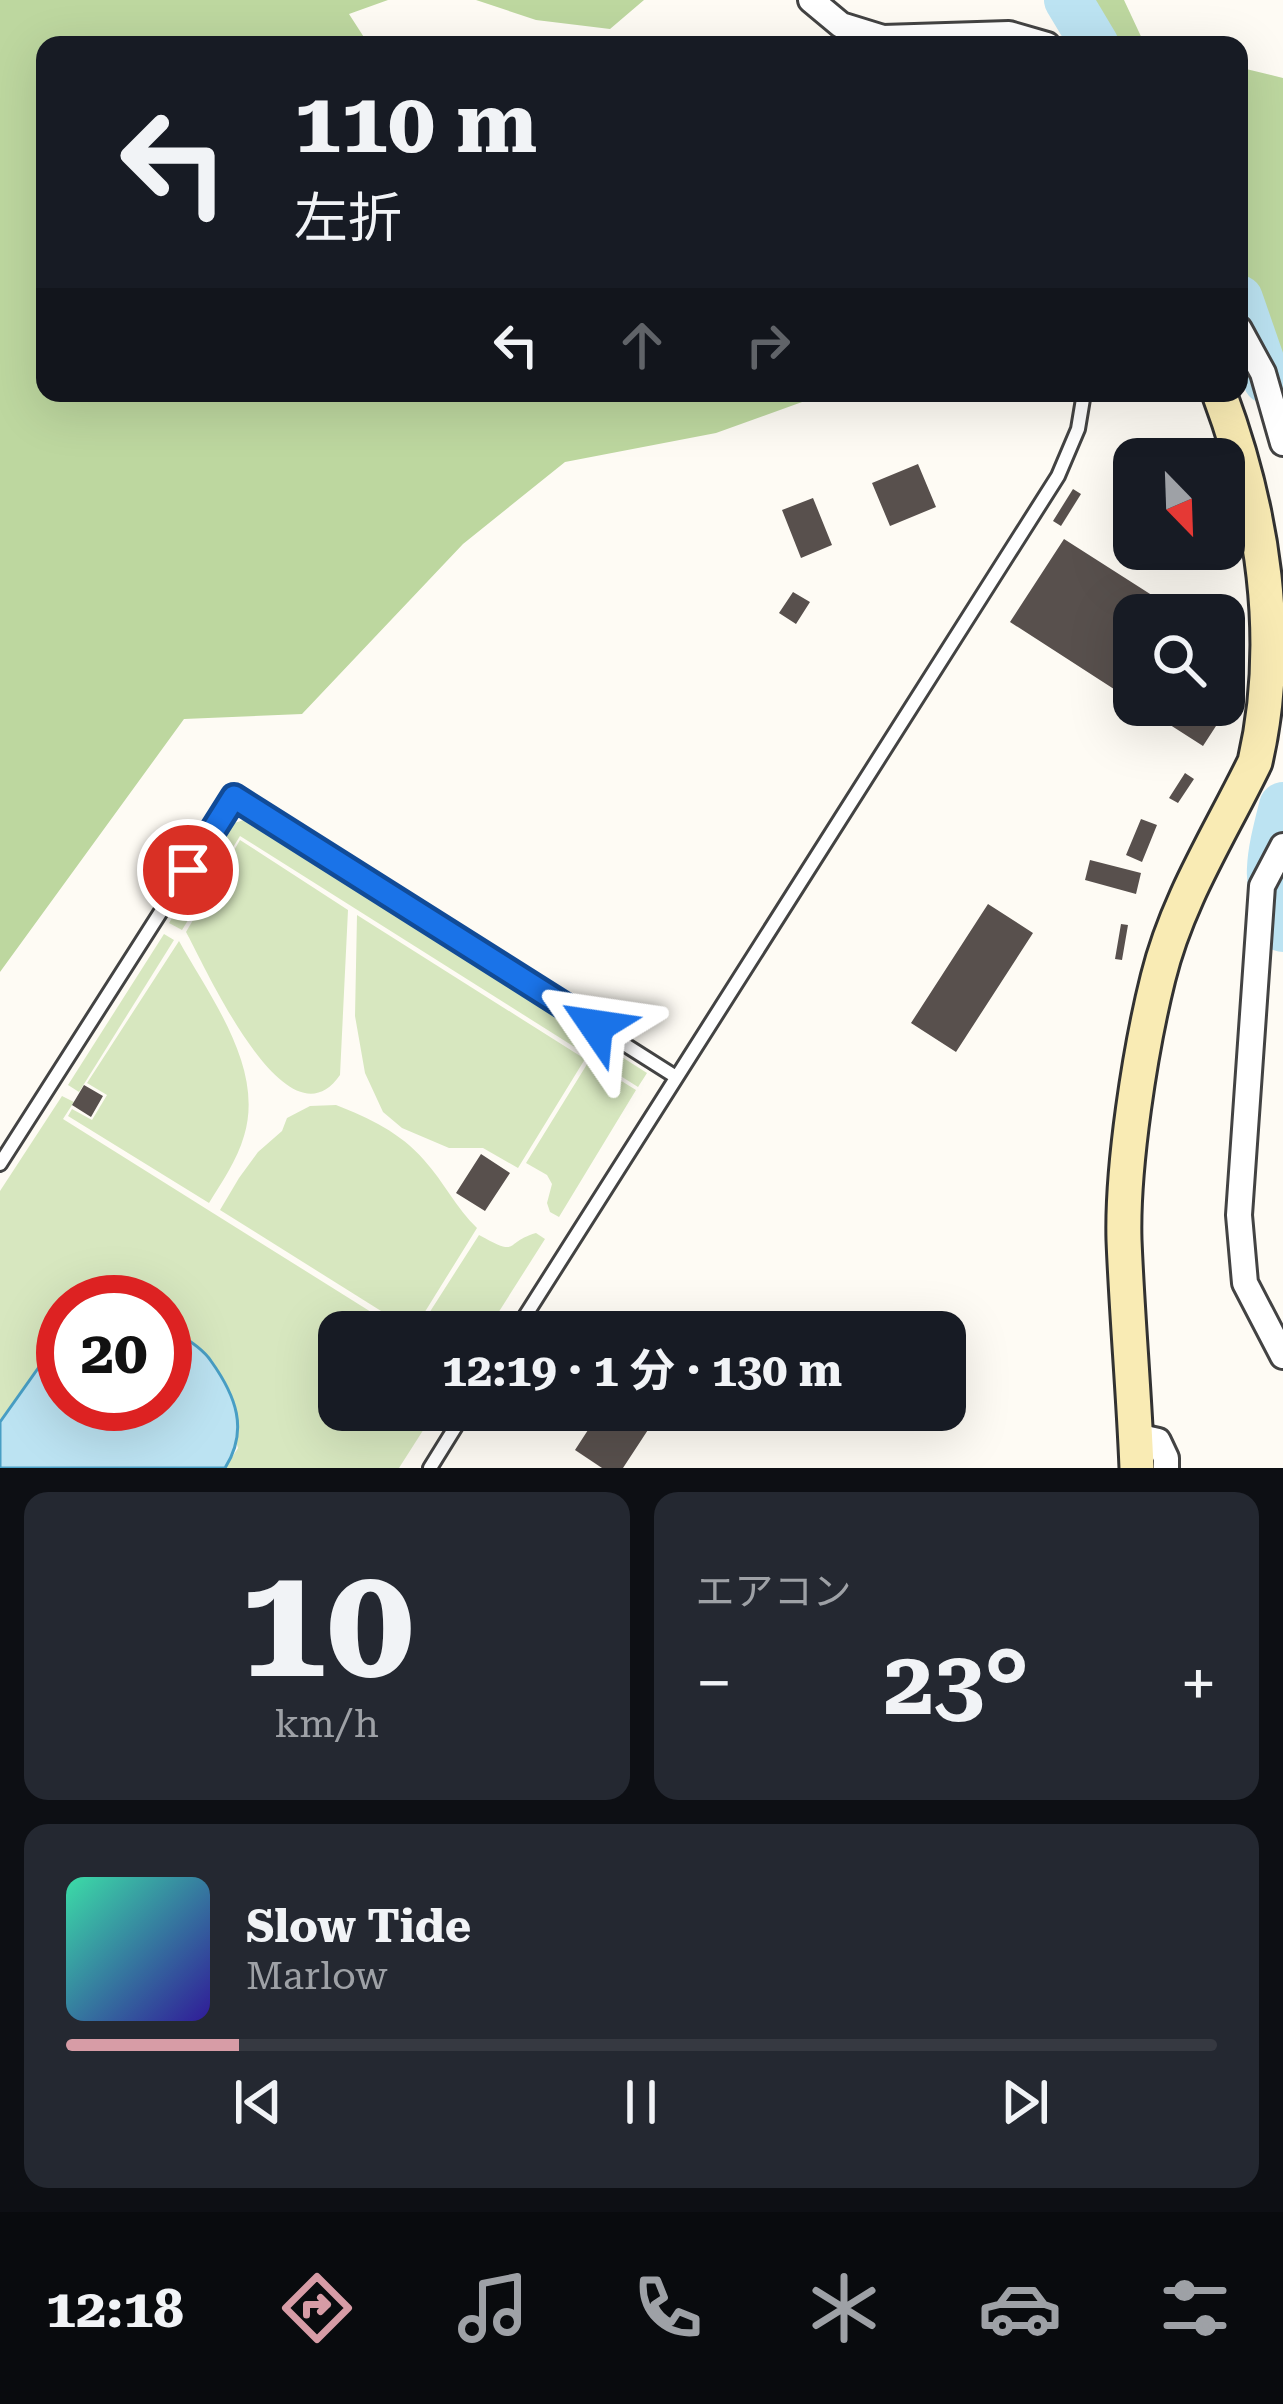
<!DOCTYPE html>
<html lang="ja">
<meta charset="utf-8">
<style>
body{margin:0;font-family:"Roboto Serif","Noto Sans JP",serif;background:#242831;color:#f1f3f6;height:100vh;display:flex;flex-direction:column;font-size:45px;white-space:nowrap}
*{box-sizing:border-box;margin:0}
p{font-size:39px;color:#9ea1a6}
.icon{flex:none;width:66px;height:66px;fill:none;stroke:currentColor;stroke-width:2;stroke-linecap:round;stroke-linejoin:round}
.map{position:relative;height:1468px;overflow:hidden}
.panel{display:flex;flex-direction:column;gap:24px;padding:24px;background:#0d0f14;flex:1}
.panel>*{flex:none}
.banner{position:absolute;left:36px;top:36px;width:1212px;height:366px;border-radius:24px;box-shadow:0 12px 48px #0002;background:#171b24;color:#f1f3f6;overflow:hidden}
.needle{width:78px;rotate:157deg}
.buttons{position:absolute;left:1113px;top:438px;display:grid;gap:24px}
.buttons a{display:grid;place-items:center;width:132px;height:132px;border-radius:24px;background:#171b24;box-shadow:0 12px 48px #0002;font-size:60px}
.speed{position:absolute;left:36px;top:1275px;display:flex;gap:24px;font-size:60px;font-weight:700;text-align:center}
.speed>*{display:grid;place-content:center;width:156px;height:156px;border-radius:50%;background:#171b24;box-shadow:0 12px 48px #0002;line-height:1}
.speed .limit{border:18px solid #d22;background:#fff;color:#111}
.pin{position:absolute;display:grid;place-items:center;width:102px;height:102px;color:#fff;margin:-51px;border:6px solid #fff;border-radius:50%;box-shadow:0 3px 12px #0007}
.me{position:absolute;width:132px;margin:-66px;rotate:302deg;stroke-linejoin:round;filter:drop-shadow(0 0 9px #0008)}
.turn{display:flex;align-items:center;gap:42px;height:252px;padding:0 60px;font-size:54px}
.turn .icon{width:156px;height:156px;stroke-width:2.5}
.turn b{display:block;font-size:84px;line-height:102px}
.lanes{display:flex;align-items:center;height:114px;padding:0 60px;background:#0003;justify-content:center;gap:60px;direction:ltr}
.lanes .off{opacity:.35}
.big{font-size:90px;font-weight:700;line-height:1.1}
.panel .tile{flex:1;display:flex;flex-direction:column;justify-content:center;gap:18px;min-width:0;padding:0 42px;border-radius:24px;background:#242831}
.panel .dial{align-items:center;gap:0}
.dial b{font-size:156px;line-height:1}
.song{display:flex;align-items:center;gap:36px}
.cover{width:144px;height:144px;border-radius:18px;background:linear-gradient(135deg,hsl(160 70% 55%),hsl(250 70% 35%))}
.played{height:12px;border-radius:6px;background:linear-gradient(90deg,#d79ca6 15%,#363941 15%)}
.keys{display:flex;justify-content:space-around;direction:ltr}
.heat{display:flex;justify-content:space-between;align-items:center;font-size:66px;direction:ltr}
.panel .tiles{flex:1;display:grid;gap:24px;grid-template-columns:1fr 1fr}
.tile:last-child{grid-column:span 2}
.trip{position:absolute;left:318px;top:1311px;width:648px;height:120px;border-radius:24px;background:#171b24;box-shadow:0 12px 48px #0002;font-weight:700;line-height:120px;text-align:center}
.dock{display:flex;height:192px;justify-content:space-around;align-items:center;background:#090b0e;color:#9ea1a6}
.dock .icon{width:84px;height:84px}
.dock .current{color:#d79ca6}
.dock b{font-size:54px;color:#f1f3f6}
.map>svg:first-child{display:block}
.green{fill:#d7e7bf}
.forest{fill:#bdd79f}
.water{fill:#bce3f2;stroke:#489ec4;stroke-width:3}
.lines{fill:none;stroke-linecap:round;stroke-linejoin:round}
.river{stroke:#bce3f2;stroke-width:48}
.building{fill:#58504d}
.lane-casing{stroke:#434343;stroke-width:18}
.street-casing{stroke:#434343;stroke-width:30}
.secondary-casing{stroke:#323232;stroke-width:39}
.lane{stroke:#fff;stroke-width:12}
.street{stroke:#fff;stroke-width:24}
.secondary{stroke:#f9ebb4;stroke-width:33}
.route-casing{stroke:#114b97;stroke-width:30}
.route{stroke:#1a73e8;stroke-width:21}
</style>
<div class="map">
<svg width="1283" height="1468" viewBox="0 0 1283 1468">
<rect width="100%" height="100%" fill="#fefbf4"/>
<path class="green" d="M247,819l400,254 -9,14 -398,-251 -58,94 -13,-7 59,-98z
M240,840l108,70 -8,165c-53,77 -134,-107 -154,-143z
M357,915l228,144 -67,109 -35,-20h-34l-47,-20 -19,-16 -18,-39 -10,-57z
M164,934l10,6 -95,152 -11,-7z
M179,941c31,56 86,127 65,195 -7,24 -22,46 -35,67l-141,-87 4,-7 20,11 15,-25 -20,-12z
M589,1061l47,29 -77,127 -9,-5 -3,-9 5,-19 -5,-9 -21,-12z
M62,1096l12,6 -11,17 340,213h-64v78h97l-37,58h-174l13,-20 -29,-90 -44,-34v-22h-102v45l-25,20 -38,55v-231z
M336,1105c33,13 65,28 88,55 20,22 32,48 53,68l-64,103 -193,-121 19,-32 19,-26 24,-21 5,-13 23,-12z
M536,1233l9,6 -59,93h-69l62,-97c42,23 23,8 57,-2z"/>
<path class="forest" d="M0,0h388l-39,14 20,31h-324v348h782l-111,40 -151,29 -102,82 -161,170 -118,5 -184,253z
M476,0h168l-34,29 -74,-9z
M1057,0h67l21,45h-49z
M1242,68l41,10v280l-44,-86v-203z"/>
<path class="water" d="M165,1324c14,11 36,22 46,37 25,35 38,69 14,107h-225v-46l39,-55 24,-20v57h102z"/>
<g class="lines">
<path class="river" d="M1068,0l27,45
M1239,299l28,81
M1283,806c-12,48 -20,75 0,122"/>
</g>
<path class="building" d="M918,464l18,43 -46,19 -18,-43z
M1073,489l8,5 -20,32 -8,-5z
M813,498l19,47 -31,13 -19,-48z
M1064,539l119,76h-49v87l-124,-80z
M793,592l17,10 -14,22 -17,-11z
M1224,679l16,10 -37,57 -64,-41h85z
M1185,773l9,6 -16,24 -9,-5z
M1141,819l16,6 -15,37 -16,-7z
M1090,860l51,13 -5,21 -51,-14z
M988,904l45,29 -77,119 -45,-29z
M1121,924l7,1 -6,35 -7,-1z
M84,1085l19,11 -12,21 -19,-12z
M481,1154l29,19 -25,38 -29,-18z
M601,1410h60l-38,58h-21l-27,-18z"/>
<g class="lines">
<g class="lane-casing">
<path id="lane" d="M0,1164l234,-367 442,280
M515,1332l543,-856 20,-47 6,-36
M430,1468l36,-58"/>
</g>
<g class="street-casing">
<path id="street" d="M811,0l30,25 42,13 126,-4 38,11
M1239,329l24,44 20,70
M1283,846l-21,40 -23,329 6,68 38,73
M1136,1436l22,5 8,17v10"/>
</g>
<g class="secondary-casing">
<path id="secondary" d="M1137,1468c-3,-76 -10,-152 -13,-228 -2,-73 16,-190 34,-262 19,-78 62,-144 97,-216 28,-122 8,-251 -36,-369"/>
</g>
<use href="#lane" class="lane"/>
<use href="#street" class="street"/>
<use href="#secondary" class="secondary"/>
</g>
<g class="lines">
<g class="route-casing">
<path id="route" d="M188,870l46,-73 362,229"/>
</g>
<use href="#route" class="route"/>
</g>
</svg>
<div class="buttons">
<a><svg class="needle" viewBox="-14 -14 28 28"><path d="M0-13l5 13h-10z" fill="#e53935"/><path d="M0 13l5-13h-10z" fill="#9ea1a6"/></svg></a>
<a><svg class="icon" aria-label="search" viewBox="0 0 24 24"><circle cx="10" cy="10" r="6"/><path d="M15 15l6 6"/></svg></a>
</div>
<div class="speed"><div class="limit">20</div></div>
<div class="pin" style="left:188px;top:870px;background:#d93025"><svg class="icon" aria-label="arrive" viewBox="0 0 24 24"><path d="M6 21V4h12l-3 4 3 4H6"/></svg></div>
<svg class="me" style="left:596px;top:1026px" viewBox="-20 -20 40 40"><path d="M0-17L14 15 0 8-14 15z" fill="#1a73e8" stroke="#fff" stroke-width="4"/></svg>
<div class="trip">12:19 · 1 分 · 130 m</div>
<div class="banner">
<div class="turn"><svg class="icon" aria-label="left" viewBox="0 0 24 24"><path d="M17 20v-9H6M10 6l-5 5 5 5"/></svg><div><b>110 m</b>左折</div></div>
<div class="lanes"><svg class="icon" aria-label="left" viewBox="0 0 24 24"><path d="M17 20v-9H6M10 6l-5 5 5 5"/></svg><svg class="icon off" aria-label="ahead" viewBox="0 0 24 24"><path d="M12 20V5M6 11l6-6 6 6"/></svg><svg class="icon off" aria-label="right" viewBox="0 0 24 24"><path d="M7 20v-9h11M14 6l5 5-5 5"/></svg></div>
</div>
</div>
<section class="panel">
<div class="tiles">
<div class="tile dial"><b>10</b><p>km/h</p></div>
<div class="tile"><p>エアコン</p>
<div class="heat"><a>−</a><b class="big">23°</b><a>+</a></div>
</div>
<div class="tile">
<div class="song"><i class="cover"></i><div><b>Slow Tide</b><p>Marlow</p></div></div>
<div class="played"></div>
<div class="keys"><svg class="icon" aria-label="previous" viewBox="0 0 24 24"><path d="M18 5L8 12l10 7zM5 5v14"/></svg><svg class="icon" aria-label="pause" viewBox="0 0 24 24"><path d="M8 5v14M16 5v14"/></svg><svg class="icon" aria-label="next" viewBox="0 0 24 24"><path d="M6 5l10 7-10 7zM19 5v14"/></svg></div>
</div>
</div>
</section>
<nav class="dock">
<b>12:18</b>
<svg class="icon current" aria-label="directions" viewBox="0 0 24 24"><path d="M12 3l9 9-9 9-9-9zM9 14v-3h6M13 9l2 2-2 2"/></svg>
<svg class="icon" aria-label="music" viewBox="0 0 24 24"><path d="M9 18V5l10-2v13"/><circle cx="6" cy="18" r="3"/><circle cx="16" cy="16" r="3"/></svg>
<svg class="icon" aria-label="phone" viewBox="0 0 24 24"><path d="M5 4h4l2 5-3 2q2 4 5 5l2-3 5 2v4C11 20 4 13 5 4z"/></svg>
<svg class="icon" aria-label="climate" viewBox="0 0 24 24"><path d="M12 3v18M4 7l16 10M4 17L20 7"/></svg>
<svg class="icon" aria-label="car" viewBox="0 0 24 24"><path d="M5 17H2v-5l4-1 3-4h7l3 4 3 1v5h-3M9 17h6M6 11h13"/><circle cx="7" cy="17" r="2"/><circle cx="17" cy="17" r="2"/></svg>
<svg class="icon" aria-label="filters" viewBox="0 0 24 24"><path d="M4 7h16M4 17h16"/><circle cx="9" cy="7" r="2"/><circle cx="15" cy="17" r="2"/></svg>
</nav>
